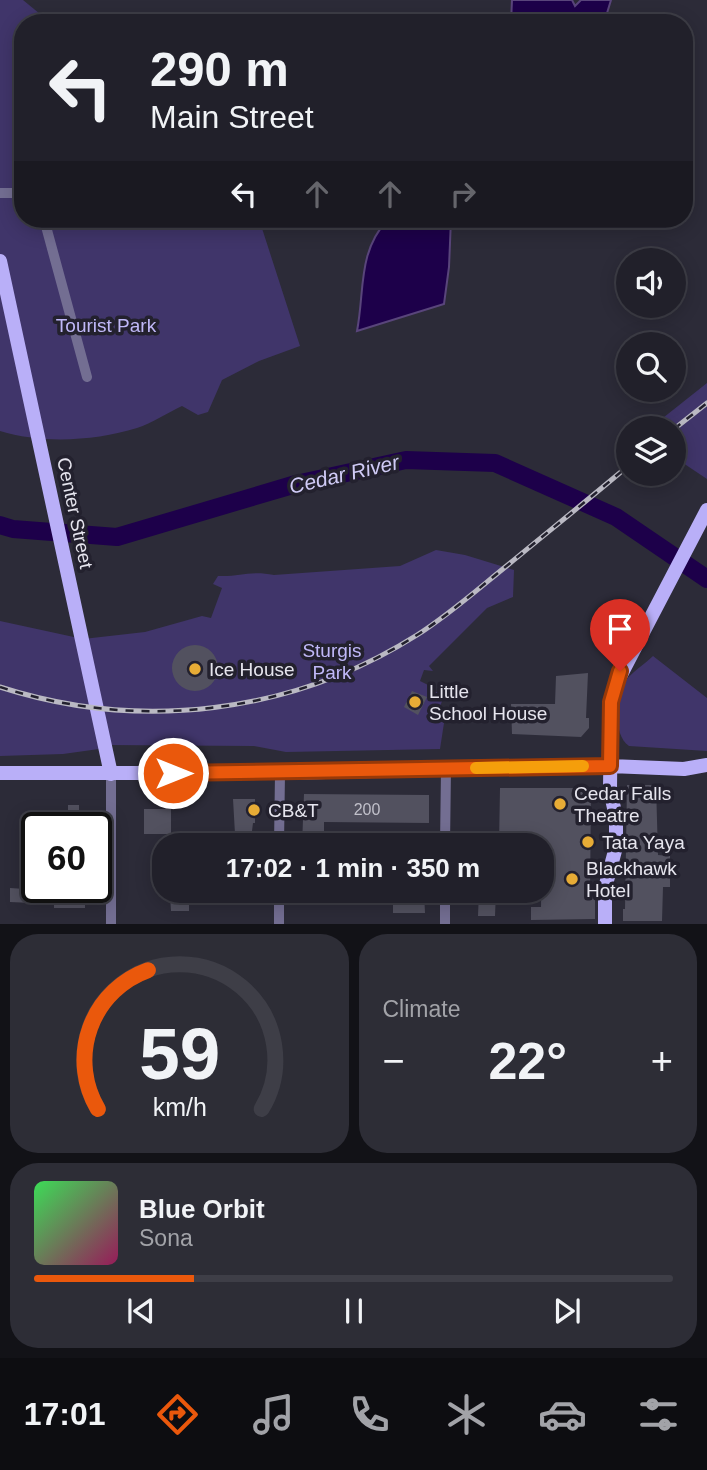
<!DOCTYPE html>
<meta charset="utf-8">
<style>
body{margin:0;font-family:Arial,sans-serif;background:#2d2d36;color:#f1f3f6;height:100vh;display:flex;flex-direction:column;font-size:26px;white-space:nowrap}
*{box-sizing:border-box;margin:0}
p{font-size:23px;color:#a2a3a8}
.icon{flex:none;width:38px;height:38px;fill:none;stroke:currentColor;stroke-width:2;stroke-linecap:round;stroke-linejoin:round}
.map{position:relative;height:924px;overflow:hidden}
.details{display:flex;flex-direction:column;gap:10px;padding:10px;background:#121217;flex:1}
.details>*{flex:none}
.hud{position:absolute;left:14px;top:14px;width:679px;height:214px;border-radius:28px;box-shadow:0 4px 18px #0003,0 0 0 2px #3e3e47;background:#21202a;color:#f1f3f6;overflow:hidden}
.fabs{position:absolute;left:616px;top:248px;display:grid;gap:14px}
.fabs a{display:grid;place-items:center;width:70px;height:70px;border-radius:50%;background:#21202a;box-shadow:0 4px 18px #0003,0 0 0 2px #3e3e47;font-size:35px}
.speed{position:absolute;left:21px;top:812px;display:flex;gap:14px;font-size:35px;font-weight:700;text-align:center}
.speed>*{display:grid;place-content:center;width:91px;height:91px;border-radius:50%;background:#21202a;box-shadow:0 4px 18px #0003,0 0 0 2px #3e3e47;line-height:1}
.speed .limit{border:4px solid #111;border-radius:10px;background:#fff;color:#111}
.pin{position:absolute;display:grid;place-items:center;width:60px;height:60px;color:#fff;margin:-72px -30px;border-radius:50% 50% 50% 0;rotate:-45deg;box-shadow:0 0 7px #0007}
.pin .icon{rotate:45deg}
.me{position:absolute;width:77px;margin:-38px;rotate:90deg;stroke-linejoin:round;filter:drop-shadow(0 0 5px #0008)}
.turn{display:flex;align-items:center;gap:24px;height:147px;padding:0 21px;font-size:32px}
.turn .icon{width:91px;height:91px;stroke-width:2.5}
.turn b{display:block;font-size:49px;line-height:60px}
.lanes{display:flex;align-items:center;height:66px;padding:0 21px;background:#0003;justify-content:center;gap:35px;direction:ltr}
.lanes .off{opacity:.35}
.big{font-size:52px;font-weight:600;line-height:1.1}
.details .widget{flex:1;display:flex;flex-direction:column;justify-content:center;gap:10px;min-width:0;padding:0 24px;border-radius:28px;background:#2d2d36}
.details .dial{align-items:center;gap:0}
.dial svg{height:182px;overflow:visible;fill:none;stroke:#3e3e47;stroke-width:7;stroke-linecap:round;text-anchor:middle}
.dial text{fill:#f1f3f6;stroke:none}
.song{display:flex;align-items:center;gap:21px}
.cover{width:84px;height:84px;border-radius:10px;background:linear-gradient(135deg,hsl(130 70% 55%),hsl(330 70% 35%))}
.played{height:7px;border-radius:4px;background:linear-gradient(90deg,#ea580c 25%,#3e3e47 25%)}
.keys{display:flex;justify-content:space-around;direction:ltr}
.heat{display:flex;justify-content:space-between;align-items:center;font-size:38px;direction:ltr}
.details .tiles{flex:1;display:grid;gap:10px;grid-template-columns:1fr 1fr}
.widget:last-child{grid-column:span 2}
.trip{position:absolute;left:152px;top:833px;width:402px;height:70px;border-radius:28px;background:#21202a;box-shadow:0 4px 18px #0003,0 0 0 2px #3e3e47;font-weight:600;line-height:70px;text-align:center}
.tabs{display:flex;height:112px;justify-content:space-around;align-items:center;background:#0d0d11;color:#a2a3a8}
.tabs .icon{width:49px;height:49px}
.tabs .on{color:#ea580c}
.tabs b{font-size:32px;color:#f1f3f6}
.map>svg:first-child{display:block}
.green{fill:#40356a}
.water{fill:#1d004a;stroke:#59457b;stroke-width:2}
.lines{fill:none;stroke-linecap:round;stroke-linejoin:round}
.river{stroke:#1d004a;stroke-width:18}
.building{fill:#52515f}
.minor{stroke:#736e92;stroke-width:10}
.major{stroke:#b9aff8;stroke-width:14}
.rail-casing{stroke:#bab9c3;stroke-width:5}
.rail{stroke:#23212e;stroke-width:2.5;stroke-dasharray:8;stroke-linecap:butt}
.route-casing{stroke:#983908;stroke-width:18}
.route{stroke:#ea580c;stroke-width:12}
.slow{stroke:#f59e0b;stroke-width:12}
.poi-dot{fill:#e7ac36;stroke:#23212e;stroke-width:2.5}
.labels{text-anchor:middle;dominant-baseline:central;stroke-width:7;stroke-linejoin:round;paint-order:stroke}
.number-label{font-size:16px;fill:#c1c0ca}
.park-label{font-size:19px;fill:#c0b8f8;stroke:#23212e}
.street-label{font-size:19px;fill:#e6e5ee;stroke:#23212e}
.poi-label{font-size:19px;fill:#e6e5ee;stroke:#23212e;text-anchor:start}
.water-label{font-size:21px;font-style:italic;fill:#d0cbf6;stroke:#23212e}
</style>
<div class="map">
<svg width="707" height="924" viewBox="0 0 707 924">
<rect width="100%" height="100%" fill="#2c2b38"/>
<path class="green" d="M0,0h23l28,23h-28v196h236l41,127 -41,15 -37,19 -14,32 -10,3 -16,-9c-15,7 -30,17 -45,22 -42,13 -95,16 -137,3z
M707,383v96l-33,-22v-28h-25z
M436,550l29,5 49,15 -1,27 -26,11 -58,58 4,5 -9,-1 -4,11 8,4v4l16,6 -8,24 8,4 -4,26 -154,3 -32,-6 -148,-1v3l-43,6 -63,2v-135l83,18 62,-7 57,-16 9,2 11,-30 -9,-4 5,-8c22,1 32,-6 56,-1l126,-9z
M653,656l54,42v53l-78,-5c-16,-11 -14,-48 -5,-63 6,-10 21,-19 29,-27z"/>
<path class="water" d="M512,0h60l3,6 6,-6h30l-7,23h-93z
M388,219h63l-2,48 -5,37 -87,27c8,-41 0,-78 31,-112z"/>
<g class="lines">
<path class="river" d="M0,525l13,4 104,8 179,-53 110,-24 89,3 121,54 91,62"/>
</g>
<path class="building" d="M172 668a23 23 0 1 1 46 0a23 23 0 1 1-46 0Z
M588,673l-2,45h3v10l-8,9 -69,-3 -1,-30h44l1,-28z
M412,691l15,6 -9,18 -14,-8z
M627,785h29l2,70 12,1v31h-7l-1,34h-39v-12h2z
M500,788h91l-1,108h5v23l-64,1v-13h10l1,-62h-43z
M304,794l125,1v28l-105,-1v23h-22z
M233,799h22v24h-2l-1,8h-6l-3,14h-12l4,-11z
M68,805h11v23l-45,-1v-17h34z
M144,809h27v25h-27z
M10,888l75,5v15h-31v-4l-44,-2z
M379,891h45l1,22h-32v-8h-14z
M479,891h17l-1,25h-17z
M170,895h19v16h-18z"/>
<g class="lines">
<path class="minor" d="M0,193h23
M44,219l43,158
M111,774v150
M279,845l1,-72
M445,845l1,-76
M279,891v33
M445,924v-33"/>
<path class="major" d="M0,261l111,513
M0,773h280l330,-7 74,3 23,-4
M605,924v-36l11,-41v-30l-6,-27 1,-88 4,-16 92,-176"/>
<g class="rail-casing">
<path id="rail" d="M674,429l33,-26
M0,687c140,45 292,27 417,-52 33,-21 62,-47 92,-71 40,-33 80,-65 119,-98"/>
</g>
<use href="#rail" class="rail"/>
</g>
<g class="lines">
<g class="route-casing">
<path id="route" d="M173,773l437,-7 1,-64 9,-31"/>
</g>
<use href="#route" class="route"/>
<path class="slow" d="M476,768l107,-2"/>
</g>
<g class="poi-dot">
<circle cx="195" cy="669" r="7"/>
<circle cx="415" cy="702" r="7"/>
<circle cx="560" cy="804" r="7"/>
<circle cx="254" cy="810" r="7"/>
<circle cx="588" cy="842" r="7"/>
<circle cx="572" cy="879" r="7"/>
</g>
<g class="labels">
<g class="number-label">
<text x="367" y="809">200</text>
</g>
<g class="park-label">
<text x="106" y="325">Tourist Park</text>
<text x="332" y="650">Sturgis<tspan x="332" dy="22">Park</tspan></text>
</g>
<g class="street-label">
<text transform="translate(75 513) rotate(78)">Center Street</text>
</g>
<g class="poi-label">
<text x="209" y="669">Ice House</text>
<text x="429" y="691">Little<tspan x="429" dy="22">School House</tspan></text>
<text x="574" y="793">Cedar Falls<tspan x="574" dy="22">Theatre</tspan></text>
<text x="268" y="810">CB&amp;T</text>
<text x="602" y="842">Tata Yaya</text>
<text x="586" y="868">Blackhawk<tspan x="586" dy="22">Hotel</tspan></text>
</g>
<g class="water-label">
<text transform="translate(344 474) rotate(-13)">Cedar River</text>
</g>
</g>
</svg>
<div class="fabs">
<a><svg class="icon" aria-label="sound" viewBox="0 0 24 24"><path d="M4 9h4l5-4v14l-5-4H4zM17 9q2 3 0 6"/></svg></a>
<a><svg class="icon" aria-label="search" viewBox="0 0 24 24"><circle cx="10" cy="10" r="6"/><path d="M15 15l6 6"/></svg></a>
<a><svg class="icon" aria-label="layers" viewBox="0 0 24 24"><path d="M12 4l9 5-9 5-9-5zM3 14l9 5 9-5"/></svg></a>
</div>
<div class="speed"><div class="limit">60</div></div>
<div class="pin" style="left:620px;top:671px;background:#d93025"><svg class="icon" aria-label="arrive" viewBox="0 0 24 24"><path d="M6 21V4h12l-3 4 3 4H6"/></svg></div>
<svg class="me" style="left:173px;top:773px" viewBox="-20 -20 40 40"><circle r="17" fill="#ea580c" stroke="#fff" stroke-width="3"/><path d="M0-11L8 9 0 5-8 9z" fill="#fff"/></svg>
<div class="trip">17:02 · 1 min · 350 m</div>
<div class="hud">
<div class="turn"><svg class="icon" aria-label="left" viewBox="0 0 24 24"><path d="M17 20v-9H6M10 6l-5 5 5 5"/></svg><div><b>290 m</b>Main Street</div></div>
<div class="lanes"><svg class="icon" aria-label="left" viewBox="0 0 24 24"><path d="M17 20v-9H6M10 6l-5 5 5 5"/></svg><svg class="icon off" aria-label="ahead" viewBox="0 0 24 24"><path d="M12 20V5M6 11l6-6 6 6"/></svg><svg class="icon off" aria-label="ahead" viewBox="0 0 24 24"><path d="M12 20V5M6 11l6-6 6 6"/></svg><svg class="icon off" aria-label="right" viewBox="0 0 24 24"><path d="M7 20v-9h11M14 6l5 5-5 5"/></svg></div>
</div>
</div>
<section class="details">
<div class="tiles">
<div class="widget dial"><svg viewBox="0 0 100 80">
<path d="M14 69A42 42 0 1 1 86 69"/>
<path d="M14 69A42 42 0 0 1 36 8" stroke="#ea580c"/>
<text x="50" y="56" font-size="32" font-weight="700">59</text>
<text x="50" y="72" font-size="11">km/h</text>
</svg></div>
<div class="widget"><p>Climate</p>
<div class="heat"><a>−</a><b class="big">22°</b><a>+</a></div>
</div>
<div class="widget">
<div class="song"><i class="cover"></i><div><b>Blue Orbit</b><p>Sona</p></div></div>
<div class="played"></div>
<div class="keys"><svg class="icon" aria-label="previous" viewBox="0 0 24 24"><path d="M18 5L8 12l10 7zM5 5v14"/></svg><svg class="icon" aria-label="pause" viewBox="0 0 24 24"><path d="M8 5v14M16 5v14"/></svg><svg class="icon" aria-label="next" viewBox="0 0 24 24"><path d="M6 5l10 7-10 7zM19 5v14"/></svg></div>
</div>
</div>
</section>
<nav class="tabs">
<b>17:01</b>
<svg class="icon on" aria-label="directions" viewBox="0 0 24 24"><path d="M12 3l9 9-9 9-9-9zM9 14v-3h6M13 9l2 2-2 2"/></svg>
<svg class="icon" aria-label="music" viewBox="0 0 24 24"><path d="M9 18V5l10-2v13"/><circle cx="6" cy="18" r="3"/><circle cx="16" cy="16" r="3"/></svg>
<svg class="icon" aria-label="phone" viewBox="0 0 24 24"><path d="M5 4h4l2 5-3 2q2 4 5 5l2-3 5 2v4C11 20 4 13 5 4z"/></svg>
<svg class="icon" aria-label="climate" viewBox="0 0 24 24"><path d="M12 3v18M4 7l16 10M4 17L20 7"/></svg>
<svg class="icon" aria-label="car" viewBox="0 0 24 24"><path d="M5 17H2v-5l4-1 3-4h7l3 4 3 1v5h-3M9 17h6M6 11h13"/><circle cx="7" cy="17" r="2"/><circle cx="17" cy="17" r="2"/></svg>
<svg class="icon" aria-label="filters" viewBox="0 0 24 24"><path d="M4 7h16M4 17h16"/><circle cx="9" cy="7" r="2"/><circle cx="15" cy="17" r="2"/></svg>
</nav>
